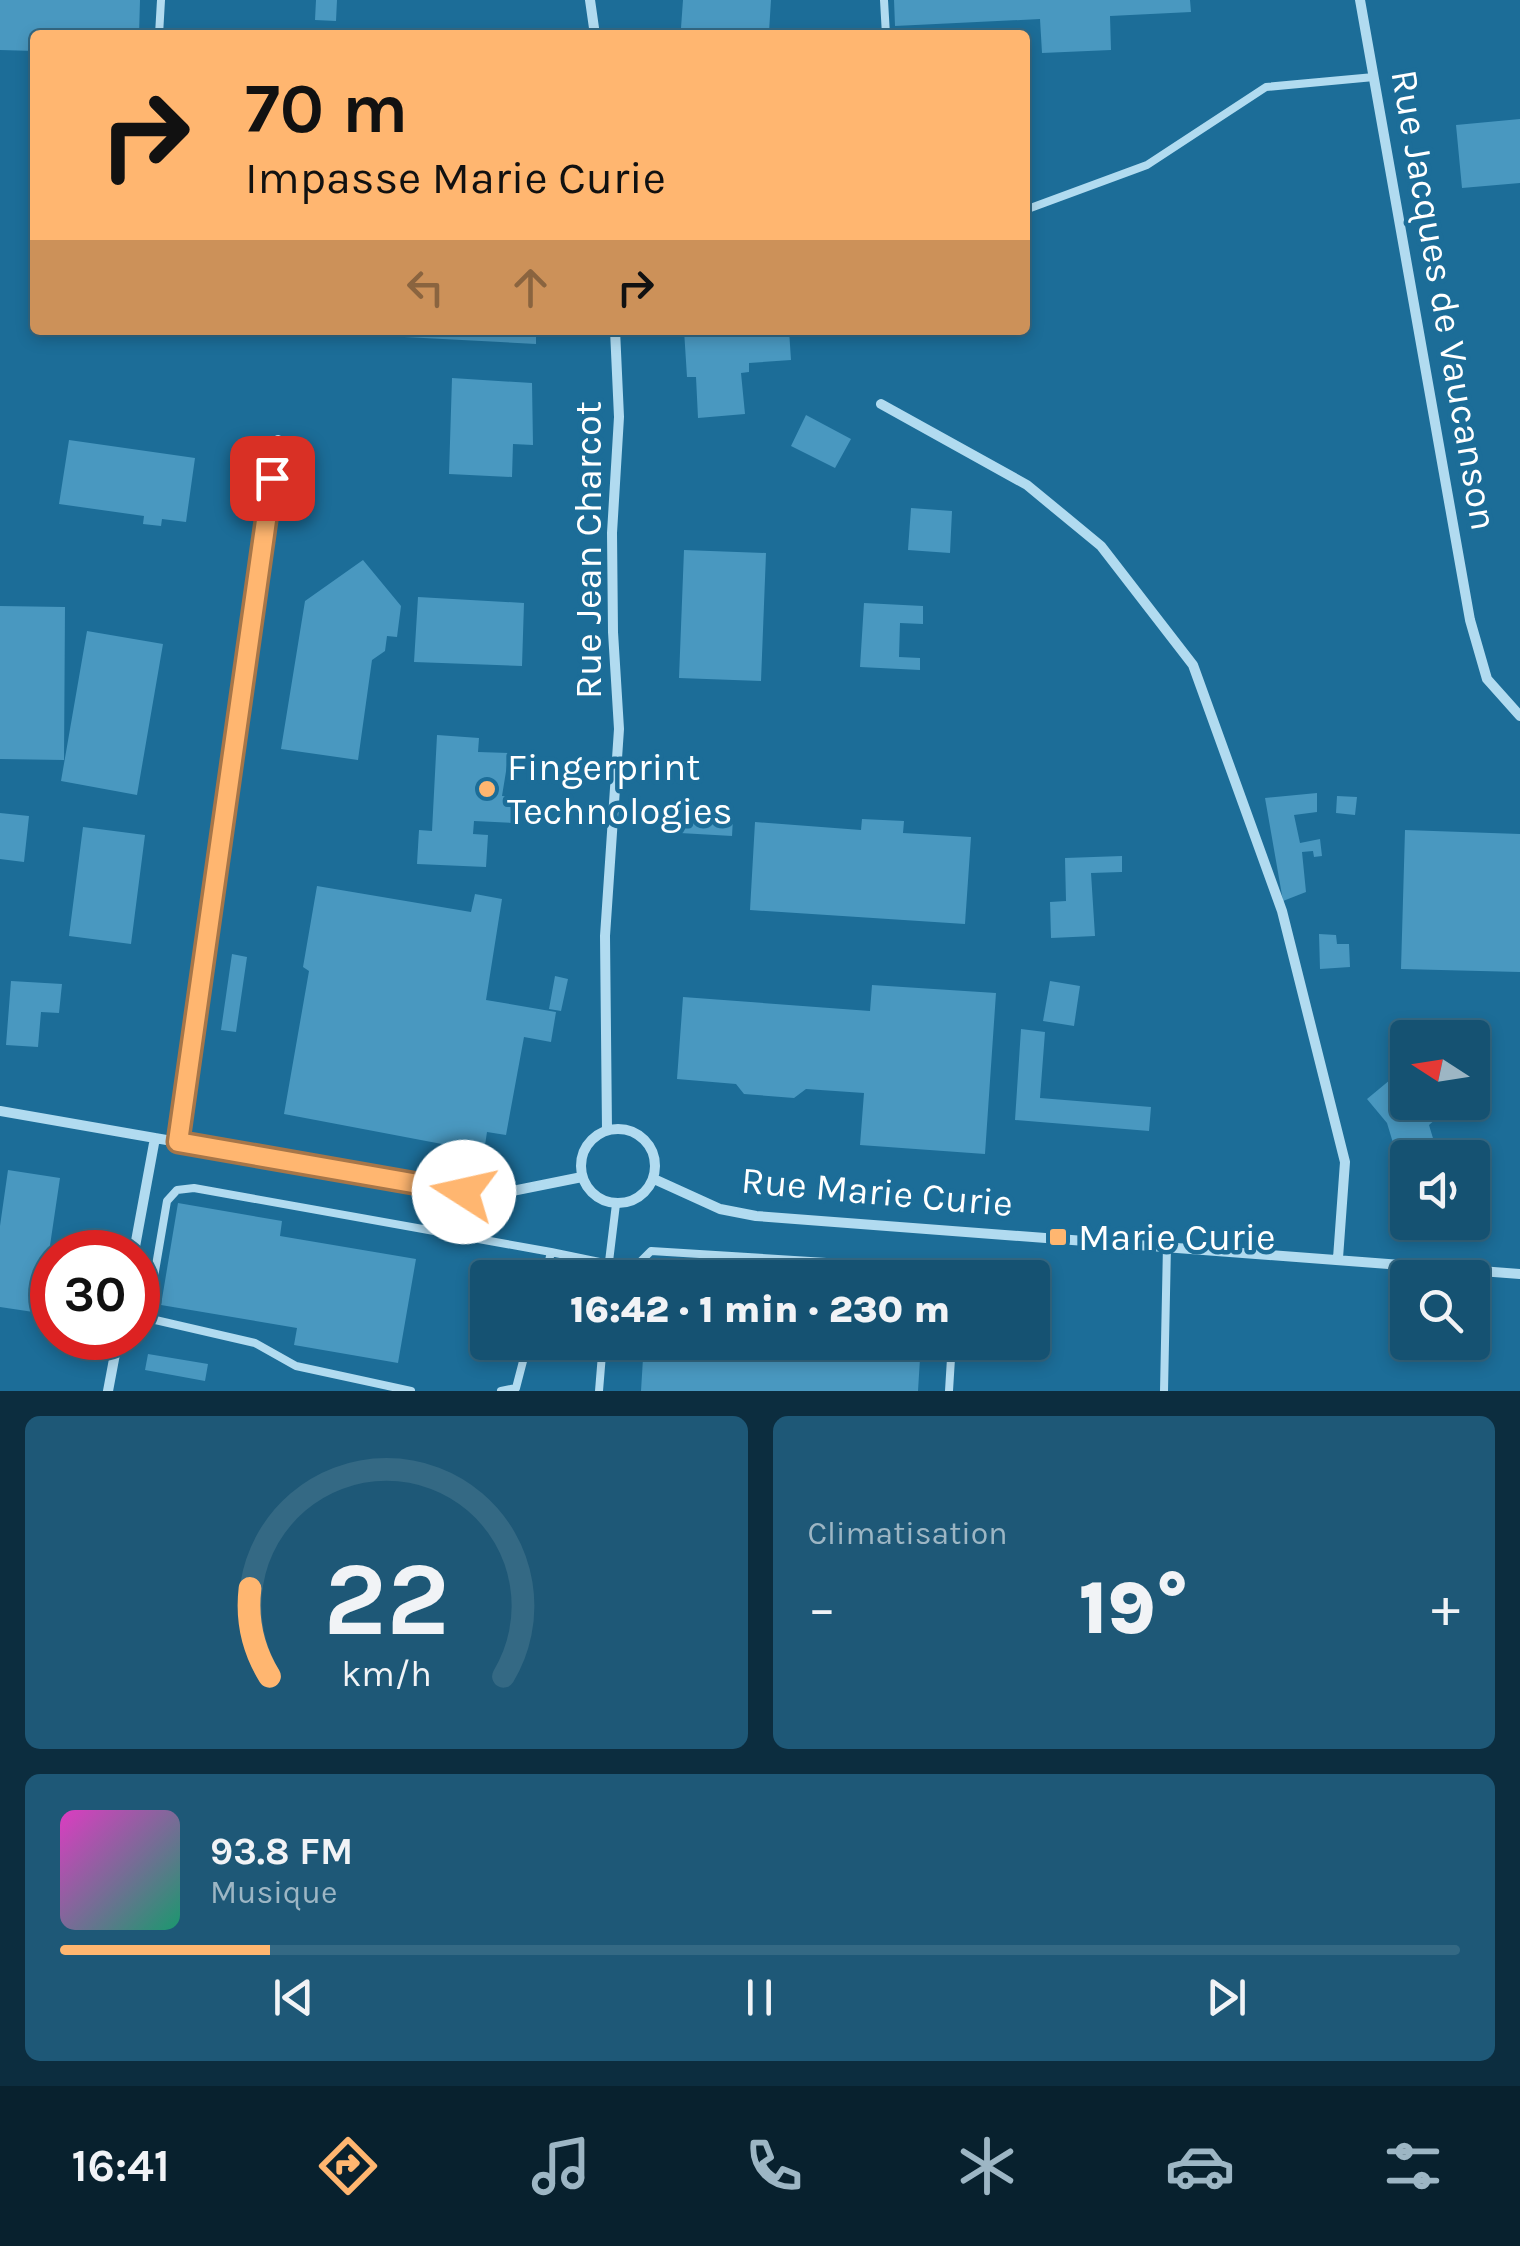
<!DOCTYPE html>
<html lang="fr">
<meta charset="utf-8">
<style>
body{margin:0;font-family:Karla,sans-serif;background:#1e5877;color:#f1f3f6;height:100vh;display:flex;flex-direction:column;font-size:38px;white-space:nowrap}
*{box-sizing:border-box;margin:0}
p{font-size:32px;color:#9db6c4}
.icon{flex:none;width:55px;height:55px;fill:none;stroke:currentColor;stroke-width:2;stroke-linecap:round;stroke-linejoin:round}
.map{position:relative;height:1391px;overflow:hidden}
.drawer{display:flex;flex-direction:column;gap:25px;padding:25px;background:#0c2d3f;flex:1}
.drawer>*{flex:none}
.hud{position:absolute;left:30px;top:30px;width:1000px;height:305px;border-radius:10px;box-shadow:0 5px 15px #0003,0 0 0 2px #346984;background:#ffb670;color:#111;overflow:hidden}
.needle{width:65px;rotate:282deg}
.fabs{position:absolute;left:1390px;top:1020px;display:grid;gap:20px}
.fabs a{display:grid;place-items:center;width:100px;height:100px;border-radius:10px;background:#155272;box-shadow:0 5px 15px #0003,0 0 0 2px #346984;font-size:50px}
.speed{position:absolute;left:30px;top:1230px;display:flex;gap:20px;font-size:50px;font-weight:700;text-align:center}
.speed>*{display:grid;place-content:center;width:130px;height:130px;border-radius:50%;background:#155272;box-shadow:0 5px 15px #0003,0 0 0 2px #346984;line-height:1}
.speed .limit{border:15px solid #d22;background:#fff;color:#111}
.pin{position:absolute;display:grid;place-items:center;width:85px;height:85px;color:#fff;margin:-42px;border-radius:20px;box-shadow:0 5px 15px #0006}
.me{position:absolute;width:110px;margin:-55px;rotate:280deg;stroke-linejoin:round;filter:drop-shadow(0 0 8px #0008)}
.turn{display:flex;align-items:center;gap:35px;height:210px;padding:0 50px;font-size:45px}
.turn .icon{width:130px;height:130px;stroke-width:2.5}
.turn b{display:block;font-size:70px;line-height:85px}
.lanes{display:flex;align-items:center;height:95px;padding:0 50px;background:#0003;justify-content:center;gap:50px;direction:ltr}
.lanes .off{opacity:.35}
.big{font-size:75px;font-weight:800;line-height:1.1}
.drawer .widget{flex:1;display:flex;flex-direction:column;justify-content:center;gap:15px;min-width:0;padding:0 35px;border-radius:15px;background:#1e5877}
.drawer .dial{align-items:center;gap:0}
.dial svg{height:260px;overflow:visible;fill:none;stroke:#346984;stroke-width:7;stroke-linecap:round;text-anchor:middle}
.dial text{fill:#f1f3f6;stroke:none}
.song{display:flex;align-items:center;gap:30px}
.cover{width:120px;height:120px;border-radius:15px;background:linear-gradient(135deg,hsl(310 70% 55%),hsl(160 70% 35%))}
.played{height:10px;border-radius:5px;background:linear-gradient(90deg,#ffb670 15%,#346984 15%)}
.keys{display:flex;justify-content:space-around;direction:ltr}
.heat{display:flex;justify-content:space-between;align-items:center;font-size:55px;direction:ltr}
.drawer .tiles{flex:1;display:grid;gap:25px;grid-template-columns:1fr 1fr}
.widget:last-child{grid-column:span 2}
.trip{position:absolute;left:470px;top:1260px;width:580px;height:100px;border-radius:10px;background:#155272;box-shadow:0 5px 15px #0003,0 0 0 2px #346984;font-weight:800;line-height:100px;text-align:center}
.tabs{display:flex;height:160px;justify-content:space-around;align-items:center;background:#08212e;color:#9db6c4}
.tabs .icon{width:70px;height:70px}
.tabs .active{color:#ffb670}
.tabs b{font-size:45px;color:#f1f3f6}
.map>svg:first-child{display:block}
.building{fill:#4998c0}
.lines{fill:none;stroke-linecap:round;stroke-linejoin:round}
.service{stroke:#b1dbf0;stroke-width:8}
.minor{stroke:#b1dbf0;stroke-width:10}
.route-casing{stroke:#a67649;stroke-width:25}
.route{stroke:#ffb670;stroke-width:18}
.poi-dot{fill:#ffb670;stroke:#1c6d98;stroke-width:4}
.labels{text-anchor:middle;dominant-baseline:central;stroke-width:9;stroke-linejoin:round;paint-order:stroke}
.street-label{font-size:38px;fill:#fff;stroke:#1c6d98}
.poi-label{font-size:38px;fill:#fff;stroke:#1c6d98;text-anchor:start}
</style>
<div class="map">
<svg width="1520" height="1391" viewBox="0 0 1520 1391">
<rect width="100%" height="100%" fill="#1c6d98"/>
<path class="building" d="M0,0h140l-1,35h-104v16l-35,-1z
M316,0h21l-1,21 -21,-1z
M683,0h88l-2,32 -88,-4z
M894,0h296l1,12 -81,4 1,34 -69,3 -2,-34 -145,7z
M1520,119v64l-58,5 -6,-63z
M386,330h150v14l-151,-8z
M684,330h105l2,30 -42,3v9l-8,1 4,41 -47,4 -2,-41h-9z
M452,378l80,5 1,62 -20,-1 -1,33 -63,-3z
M806,415l45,24 -16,29 -44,-22z
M69,440l126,18 -9,64 -24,-3 -1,7 -18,-2 1,-8 -85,-12z
M911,508l41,3 -2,42 -42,-3z
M684,550l82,3 -5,128 -82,-3z
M363,560l38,46 -4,31 -10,-1 -2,15 -13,9 -14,100 -77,-11 24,-148z
M418,597l106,6 -2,63 -108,-4z
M864,603l59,3v18l-23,-1 -1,34 21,1v12l-60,-3z
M0,606l65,1 -1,153 -64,-1z
M87,631l76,13 -26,151 -76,-14z
M437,735l42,3 -1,14 31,1 -7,43 13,1 -2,26 -39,-2 -1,13 15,1 -2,32 -69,-3 2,-34 13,1z
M1317,793v19l-23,3 6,28 20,-4 2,17 -8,1 -1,-6 -11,1 4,40 -23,9 -18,-103z
M1337,796l20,1 -2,18 -19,-2z
M0,813l29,3 -5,46 -24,-3z
M682,814l51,4 -1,18 -52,-3z
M862,819l42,2 -1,12 68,4 -6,87 -215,-14 5,-88 106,8z
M83,827l62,8 -14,109 -62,-8z
M1405,830l115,4v138l-119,-3z
M1122,856v16l-31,1 4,63 -44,2 -1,-36 16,-1 -1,-43z
M317,886l154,26 4,-18 27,5 -16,101 70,12 -5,30 -27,-5 -18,98 -19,-3 -3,20 -200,-38 25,-143 -6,-4z
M1319,934l17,1 1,9h12l1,23 -30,2z
M232,954l15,3 -11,75 -15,-2z
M555,976l13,3 -7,32 -12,-2z
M11,981l51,3 -3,29 -18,-1 -3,35 -32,-2z
M1050,981l30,5 -6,40 -31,-5z
M872,985l124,8 -11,161 -125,-9 4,-52 -58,-4 -12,9 -50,-4 -8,-10 -59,-5 6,-82 187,14z
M1021,1029l24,3 -5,66 111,9 -2,24 -134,-11z
M1408,1065v37h48l-27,23 10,33h-31v55l-14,-19 2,-24 4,-4 -13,-43 -20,-24z
M8,1170l52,8 -20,135 -40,-6v-81z
M178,1203l104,18 -2,15 136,23 -18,104 -104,-18 3,-17 -136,-23z
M649,1262l179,13v3h-180z
M644,1342h277l-3,49h-277z
M148,1354l60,10 -3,17 -60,-11z"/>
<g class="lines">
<path class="service" d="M884,0l2,35
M159,35l2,-35
M1025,210l122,-45 119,-78 108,-10
M545,1278l6,-26 58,12 31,-2 11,-11 305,19v8
M607,1278l9,-74
M138,1316l117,27 41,23 115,25
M147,1318l20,-117 10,-11 17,-2 357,64
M501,1391l15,-3 12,-46
M599,1391l4,-49
M949,1391l3,-49
M1164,1391l3,-146"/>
<path class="minor" d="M590,0l5,35
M1360,0l110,620 17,59 33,37
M881,404l146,81 74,61 92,119 89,246 63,251 -7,96
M0,1111l464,81 33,2 85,-17
M581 1166a37 37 0 1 1 74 0a37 37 0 1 1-74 0Z
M607,1130l-2,-194 14,-207 -6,-97 -1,-99 7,-116 -4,-87
M178,1142l100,-702
M654,1179l66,30 36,7 764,58
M134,1252l21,-114
M108,1391l10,-53"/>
</g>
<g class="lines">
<g class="route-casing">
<path id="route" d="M272,478l-94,664 286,50"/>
</g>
<use href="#route" class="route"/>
</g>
<g class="poi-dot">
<circle cx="487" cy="789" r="10"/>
<rect x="1048" y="1227" width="20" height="20" rx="5"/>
</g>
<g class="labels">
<g class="street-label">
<text transform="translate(1444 300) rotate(80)">Rue Jacques de Vaucanson</text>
<text transform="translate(588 550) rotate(-90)">Rue Jean Charcot</text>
<text transform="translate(877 1192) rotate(5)">Rue Marie Curie</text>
</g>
<g class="poi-label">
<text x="507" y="767">Fingerprint<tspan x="507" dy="44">Technologies</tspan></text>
<text x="1078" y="1237">Marie Curie</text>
</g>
</g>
</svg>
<div class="fabs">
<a><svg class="needle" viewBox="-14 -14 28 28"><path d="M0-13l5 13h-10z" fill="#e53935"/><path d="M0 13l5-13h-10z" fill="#9db6c4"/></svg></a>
<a><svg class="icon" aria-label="sound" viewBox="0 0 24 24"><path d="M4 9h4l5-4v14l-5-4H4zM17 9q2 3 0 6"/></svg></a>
<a><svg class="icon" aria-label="search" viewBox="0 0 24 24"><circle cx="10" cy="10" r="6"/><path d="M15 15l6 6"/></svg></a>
</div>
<div class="speed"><div class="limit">30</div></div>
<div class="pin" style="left:272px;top:478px;background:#d93025"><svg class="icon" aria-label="arrive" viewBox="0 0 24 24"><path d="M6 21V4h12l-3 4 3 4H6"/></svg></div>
<svg class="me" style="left:464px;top:1192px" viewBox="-20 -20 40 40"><circle r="19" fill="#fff"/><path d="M0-13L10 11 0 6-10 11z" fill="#ffb670"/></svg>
<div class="trip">16:42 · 1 min · 230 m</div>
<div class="hud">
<div class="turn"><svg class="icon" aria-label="right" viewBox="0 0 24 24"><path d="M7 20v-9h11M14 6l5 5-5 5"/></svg><div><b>70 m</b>Impasse Marie Curie</div></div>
<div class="lanes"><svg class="icon off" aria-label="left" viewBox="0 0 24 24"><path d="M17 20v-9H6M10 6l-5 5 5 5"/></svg><svg class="icon off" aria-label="ahead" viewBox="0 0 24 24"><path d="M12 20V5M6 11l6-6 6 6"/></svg><svg class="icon" aria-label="right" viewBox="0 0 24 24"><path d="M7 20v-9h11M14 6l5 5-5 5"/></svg></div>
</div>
</div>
<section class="drawer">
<div class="tiles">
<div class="widget dial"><svg viewBox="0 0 100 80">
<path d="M14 69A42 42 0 1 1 86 69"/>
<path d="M14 69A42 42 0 0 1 8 42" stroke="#ffb670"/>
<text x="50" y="56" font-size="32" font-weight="700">22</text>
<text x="50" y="72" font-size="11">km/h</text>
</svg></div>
<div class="widget"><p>Climatisation</p>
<div class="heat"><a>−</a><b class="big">19°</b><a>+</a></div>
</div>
<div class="widget">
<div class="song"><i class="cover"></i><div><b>93.8 FM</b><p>Musique</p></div></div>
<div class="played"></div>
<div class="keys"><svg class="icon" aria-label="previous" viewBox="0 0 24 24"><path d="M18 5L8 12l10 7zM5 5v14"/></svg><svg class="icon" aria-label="pause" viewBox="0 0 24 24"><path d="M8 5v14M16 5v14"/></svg><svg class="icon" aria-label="next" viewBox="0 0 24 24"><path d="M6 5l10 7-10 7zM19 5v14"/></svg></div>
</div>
</div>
</section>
<nav class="tabs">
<b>16:41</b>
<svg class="icon active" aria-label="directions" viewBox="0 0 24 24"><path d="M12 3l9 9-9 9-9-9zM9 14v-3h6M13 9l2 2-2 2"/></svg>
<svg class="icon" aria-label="music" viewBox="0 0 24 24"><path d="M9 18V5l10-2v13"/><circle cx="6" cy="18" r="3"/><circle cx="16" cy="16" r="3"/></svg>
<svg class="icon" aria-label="phone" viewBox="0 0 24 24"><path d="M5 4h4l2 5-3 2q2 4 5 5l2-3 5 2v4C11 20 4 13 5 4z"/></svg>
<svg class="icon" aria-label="climate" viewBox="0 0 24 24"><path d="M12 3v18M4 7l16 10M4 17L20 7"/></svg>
<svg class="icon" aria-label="car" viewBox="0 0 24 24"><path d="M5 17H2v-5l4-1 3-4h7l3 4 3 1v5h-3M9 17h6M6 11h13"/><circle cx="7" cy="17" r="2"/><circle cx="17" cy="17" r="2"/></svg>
<svg class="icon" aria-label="filters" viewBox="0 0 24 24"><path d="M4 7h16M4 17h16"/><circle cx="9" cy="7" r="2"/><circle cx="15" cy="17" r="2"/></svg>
</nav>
